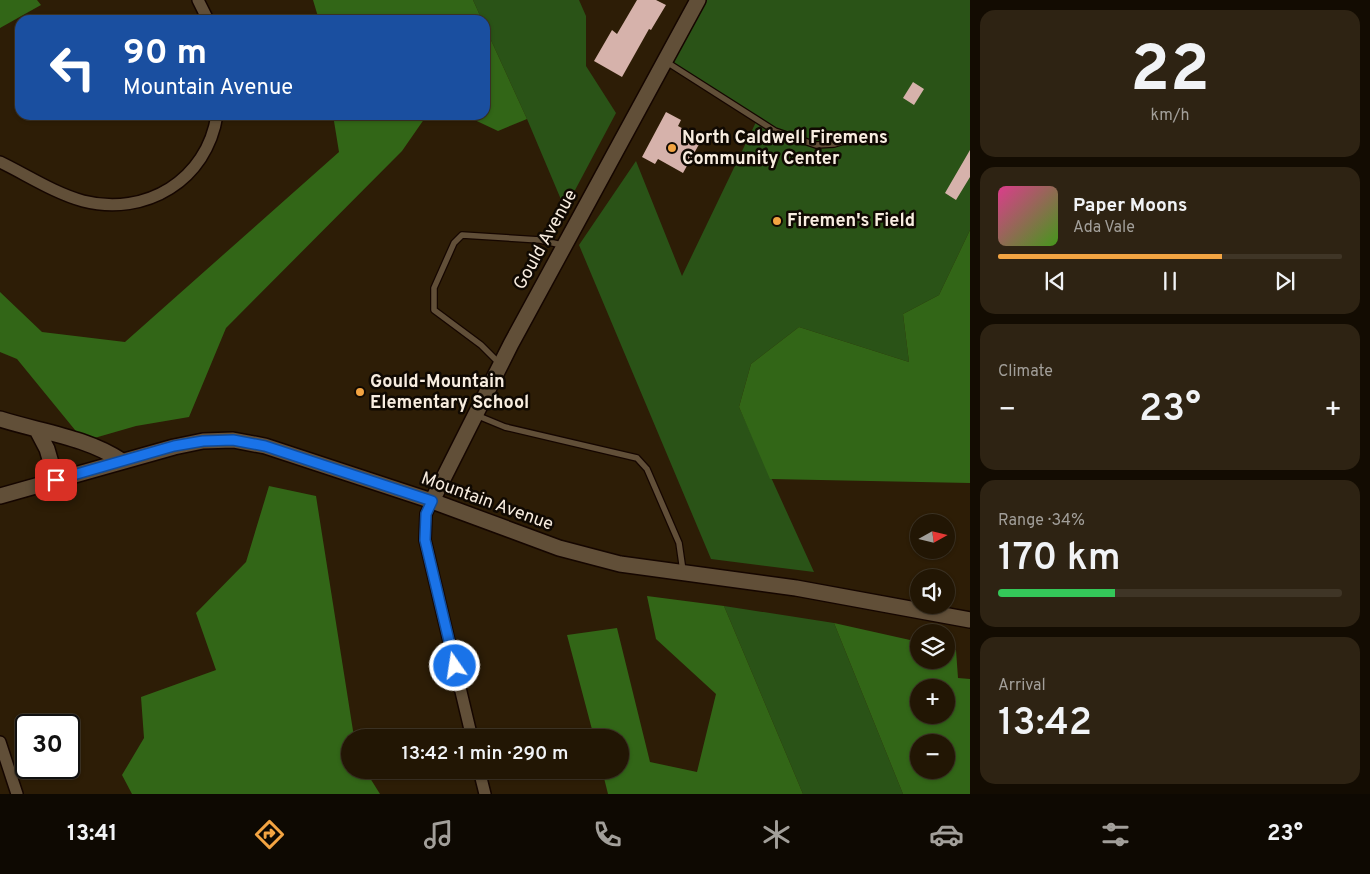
<!DOCTYPE html>
<meta charset="utf-8">
<style>
body{margin:0;font-family:Overpass,sans-serif;background:#2e2313;color:#f1f3f6;height:100vh;display:flex;flex-direction:column;font-size:19px;white-space:nowrap}
*{box-sizing:border-box;margin:0}
p{font-size:16px;color:#a29f9a}
.icon{flex:none;width:28px;height:28px;fill:none;stroke:currentColor;stroke-width:2;stroke-linecap:round;stroke-linejoin:round}
.map{position:relative;flex:1;overflow:hidden}
.drawer{display:flex;flex-direction:column;gap:10px;padding:10px;background:#130c02;width:400px}
.drawer>*{flex:none}
.guide{position:absolute;left:15px;top:15px;width:475px;height:105px;border-radius:15px;box-shadow:0 1px 4px #0004,0 0 0 1px #3f3526;background:#1a4fa0;color:#fff;overflow:hidden}
.needle{width:32px;rotate:82deg}
.tools{position:absolute;left:910px;top:514px;display:grid;gap:10px}
.tools a{display:grid;place-items:center;width:45px;height:45px;border-radius:50%;background:#221604;box-shadow:0 1px 4px #0004,0 0 0 1px #3f3526;font-size:25px}
.speed{position:absolute;left:15px;top:714px;display:flex;gap:10px;font-size:25px;font-weight:700;text-align:center}
.speed>*{display:grid;place-content:center;width:65px;height:65px;border-radius:50%;background:#221604;box-shadow:0 1px 4px #0004,0 0 0 1px #3f3526;line-height:1}
.speed .limit{border:2px solid #111;border-radius:8px;background:#fff;color:#111}
.pin{position:absolute;display:grid;place-items:center;width:42px;height:42px;color:#fff;margin:-21px;border-radius:10px;box-shadow:0 2px 8px #0006}
.me{position:absolute;width:55px;margin:-28px;rotate:347deg;stroke-linejoin:round;filter:drop-shadow(0 0 4px #0008)}
.turn{display:flex;align-items:center;gap:18px;height:105px;padding:0 25px;font-size:22px}
.turn .icon{width:65px;height:65px;stroke-width:2.5}
.turn b{display:block;font-size:35px;line-height:42px}
.big{font-size:38px;font-weight:600;line-height:1.1}
.drawer .card{flex:1;display:flex;flex-direction:column;justify-content:center;gap:8px;min-width:0;padding:0 18px;border-radius:15px;background:#2e2313}
.drawer .dial{align-items:center;gap:0}
.dial b{font-size:65px;line-height:1}
.song{display:flex;align-items:center;gap:15px}
.cover{width:60px;height:60px;border-radius:8px;background:linear-gradient(135deg,hsl(330 70% 55%),hsl(100 70% 35%))}
.played{height:5px;border-radius:2px;background:linear-gradient(90deg,#f3a442 65%,#3f3526 65%)}
.keys{display:flex;justify-content:space-around;direction:ltr}
.heat{display:flex;justify-content:space-between;align-items:center;font-size:28px;direction:ltr}
.charge{height:8px;border-radius:4px;background:linear-gradient(90deg,#34c759 34%,#3f3526 0)}
.trip{position:absolute;left:341px;top:729px;width:288px;height:50px;border-radius:25px;background:#221604;box-shadow:0 1px 4px #0004,0 0 0 1px #3f3526;font-weight:600;line-height:50px;text-align:center}
.menu{display:flex;height:80px;justify-content:space-around;align-items:center;background:#0e0902;color:#a29f9a}
.menu .icon{width:35px;height:35px}
.menu .current{color:#f3a442}
.menu b{font-size:22px;color:#f1f3f6}
main{display:flex;flex:1;min-height:0}
.map>svg:first-child{display:block}
.green{fill:#2a5317}
.forest{fill:#326617;fill-rule:evenodd}
.building{fill:#d6b2ab}
.lines{fill:none;stroke-linecap:round;stroke-linejoin:round}
.service-casing{stroke:#150600;stroke-width:8}
.minor-casing{stroke:#150600;stroke-width:14}
.tertiary-casing{stroke:#150600;stroke-width:18}
.service{stroke:#614f38;stroke-width:5.5}
.minor{stroke:#614f38;stroke-width:11}
.tertiary{stroke:#614f38;stroke-width:15}
.route-casing{stroke:#114b97;stroke-width:12}
.route{stroke:#1a73e8;stroke-width:9}
.poi-dot{fill:#f3a442;stroke:#100902;stroke-width:2}
.labels{text-anchor:middle;dominant-baseline:central;stroke-width:5;stroke-linejoin:round;paint-order:stroke}
.poi-label{font-size:18px;font-weight:bold;fill:#f8ede0;stroke:#100902;text-anchor:start}
.street-label{font-size:18px;fill:#f8ede0;stroke:#100902}
</style>
<main>
<div class="map">
<svg width="970" height="794" viewBox="0 0 970 794">
<rect width="100%" height="100%" fill="#2d1d06"/>
<path class="green" d="M473,0h106l7,16v50l30,47 -51,96 -38,-90 -42,-92v-7h-3z
M700,0h270v230l-31,65 -36,19 6,48 -110,-35 -48,37 -12,43 75,165 -103,-13 -132,-314 57,-84 46,115 74,-154 -93,-58z
M724,606l110,17 69,171h-100z"/>
<path class="forest" d="M0,0h37l4,5 -41,23z
M313,0h160l9,20h-163z
M485,27l42,92 -29,12 -34,-16h21z
M333,115h94l-25,36 -176,177 -37,89 -53,9 -52,15 -67,-82 -17,-7v-60l42,40 83,10 214,-190z
M970,230v253l-200,-4 -31,-72 12,-43 48,-37 110,35 -6,-48 36,-19z
M269,486l47,10 38,241 -4,1v32h15l15,24h-248l-10,-19 22,-37 -3,-41 75,-27 -20,-57 50,-51z
M647,596l77,10 79,188h-195l-6,-24h18v-32l-26,-1 -27,-102 50,-7 33,134 47,10 19,-78 -60,-55z
M834,623l85,19v18h27v-12l10,2 2,28 12,1v115h-67zM919,688h27v27h-27zM946,742v28h-27v-28z"/>
<path class="building" d="M637,0h19l10,5 -15,25 -2,-1 -27,48 -28,-16 18,-31 5,4z
M913,82l11,7 -10,16 -11,-7z
M666,112l15,8 -3,6 24,13 -19,34 -25,-14 -3,5 -13,-7z
M970,150v27l-14,23 -11,-7z"/>
<g class="lines">
<g class="service-casing">
<path id="service" d="M665,61l110,70 41,14 18,-1 10,-3
M499,363l-18,-18 -47,-35v-22l20,-45 8,-8 78,5 22,5
M476,415l29,12 132,31 10,11 32,74 4,28"/>
</g>
<g class="minor-casing">
<path id="minor" d="M198,0l10,20
M0,162c27,13 54,31 83,39 63,16 124,-21 134,-86
M432,501l-6,13 -1,26 47,198
M0,742l17,52
M479,770l6,24"/>
</g>
<g class="tertiary-casing">
<path id="tertiary" d="M0,419c41,13 86,18 122,42
M37,430l10,19 9,31
M0,496l174,-49 29,-6 30,-1 32,6 167,55 127,47 61,16 176,24 174,32
M432,501l79,-157 187,-344"/>
</g>
<use href="#service" class="service"/>
<use href="#minor" class="minor"/>
<use href="#tertiary" class="tertiary"/>
</g>
<g class="lines">
<g class="route-casing">
<path id="route" d="M56,480l118,-34 29,-5 30,-1 32,6 167,55 -6,13 -1,26 30,126"/>
</g>
<use href="#route" class="route"/>
</g>
<g class="poi-dot">
<circle cx="672" cy="148" r="5"/>
<circle cx="777" cy="221" r="5"/>
<circle cx="360" cy="392" r="5"/>
</g>
<g class="labels">
<g class="poi-label">
<text x="682" y="138">North Caldwell Firemens<tspan x="682" dy="21">Community Center</tspan></text>
<text x="787" y="221">Firemen's Field</text>
<text x="370" y="382">Gould-Mountain<tspan x="370" dy="21">Elementary School</tspan></text>
</g>
<g class="street-label">
<text transform="translate(546 240) rotate(-61)">Gould Avenue</text>
<text transform="translate(487 502) rotate(20)">Mountain Avenue</text>
</g>
</g>
</svg>
<div class="tools">
<a><svg class="needle" viewBox="-14 -14 28 28"><path d="M0-13l5 13h-10z" fill="#e53935"/><path d="M0 13l5-13h-10z" fill="#a29f9a"/></svg></a>
<a><svg class="icon" aria-label="sound" viewBox="0 0 24 24"><path d="M4 9h4l5-4v14l-5-4H4zM17 9q2 3 0 6"/></svg></a>
<a><svg class="icon" aria-label="layers" viewBox="0 0 24 24"><path d="M12 4l9 5-9 5-9-5zM3 14l9 5 9-5"/></svg></a>
<a>+</a>
<a>−</a>
</div>
<div class="speed"><div class="limit">30</div></div>
<div class="pin" style="left:56px;top:480px;background:#d93025"><svg class="icon" aria-label="arrive" viewBox="0 0 24 24"><path d="M6 21V4h12l-3 4 3 4H6"/></svg></div>
<svg class="me" style="left:455px;top:666px" viewBox="-20 -20 40 40"><circle r="17" fill="#1a73e8" stroke="#fff" stroke-width="3"/><path d="M0-11L8 9 0 5-8 9z" fill="#fff"/></svg>
<div class="trip">13:42 · 1 min · 290 m</div>
<div class="guide">
<div class="turn"><svg class="icon" aria-label="left" viewBox="0 0 24 24"><path d="M17 20v-9H6M10 6l-5 5 5 5"/></svg><div><b>90 m</b>Mountain Avenue</div></div>
</div>
</div>
<section class="drawer">
<div class="card dial"><b>22</b><p>km/h</p></div>
<div class="card">
<div class="song"><i class="cover"></i><div><b>Paper Moons</b><p>Ada Vale</p></div></div>
<div class="played"></div>
<div class="keys"><svg class="icon" aria-label="previous" viewBox="0 0 24 24"><path d="M18 5L8 12l10 7zM5 5v14"/></svg><svg class="icon" aria-label="pause" viewBox="0 0 24 24"><path d="M8 5v14M16 5v14"/></svg><svg class="icon" aria-label="next" viewBox="0 0 24 24"><path d="M6 5l10 7-10 7zM19 5v14"/></svg></div>
</div>
<div class="card"><p>Climate</p>
<div class="heat"><a>−</a><b class="big">23°</b><a>+</a></div>
</div>
<div class="card"><p>Range · 34%</p><b class="big">170 km</b><div class="charge"></div></div>
<div class="card"><p>Arrival</p><b class="big">13:42</b></div>
</section>
</main>
<nav class="menu">
<b>13:41</b>
<svg class="icon current" aria-label="directions" viewBox="0 0 24 24"><path d="M12 3l9 9-9 9-9-9zM9 14v-3h6M13 9l2 2-2 2"/></svg>
<svg class="icon" aria-label="music" viewBox="0 0 24 24"><path d="M9 18V5l10-2v13"/><circle cx="6" cy="18" r="3"/><circle cx="16" cy="16" r="3"/></svg>
<svg class="icon" aria-label="phone" viewBox="0 0 24 24"><path d="M5 4h4l2 5-3 2q2 4 5 5l2-3 5 2v4C11 20 4 13 5 4z"/></svg>
<svg class="icon" aria-label="climate" viewBox="0 0 24 24"><path d="M12 3v18M4 7l16 10M4 17L20 7"/></svg>
<svg class="icon" aria-label="car" viewBox="0 0 24 24"><path d="M5 17H2v-5l4-1 3-4h7l3 4 3 1v5h-3M9 17h6M6 11h13"/><circle cx="7" cy="17" r="2"/><circle cx="17" cy="17" r="2"/></svg>
<svg class="icon" aria-label="filters" viewBox="0 0 24 24"><path d="M4 7h16M4 17h16"/><circle cx="9" cy="7" r="2"/><circle cx="15" cy="17" r="2"/></svg>
<b>23°</b>
</nav>
